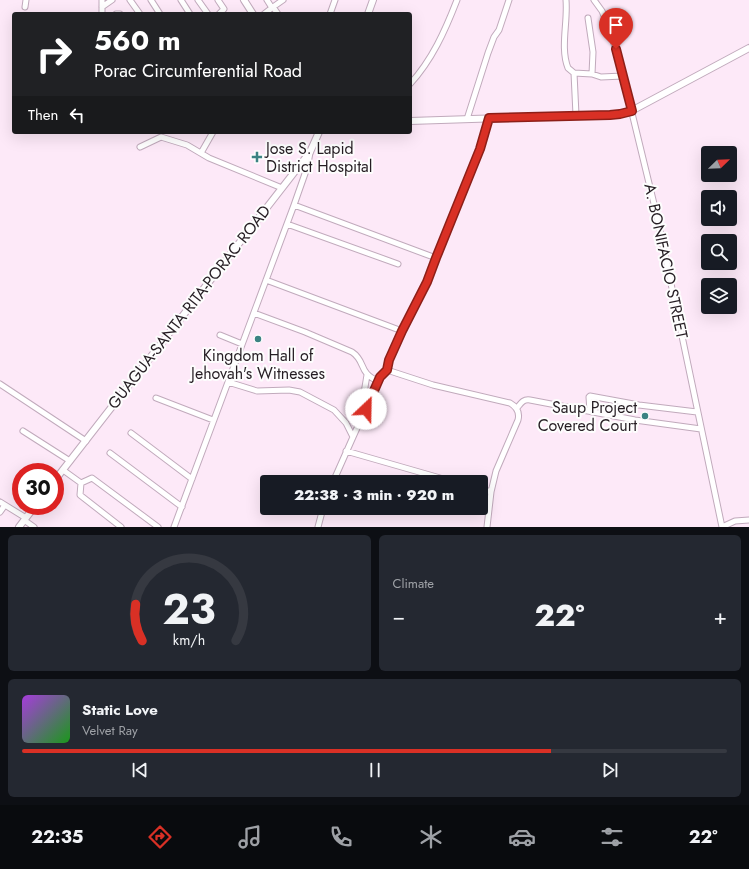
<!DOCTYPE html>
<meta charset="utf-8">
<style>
body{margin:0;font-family:Jost,sans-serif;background:#242831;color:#f1f3f6;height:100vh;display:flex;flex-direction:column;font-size:15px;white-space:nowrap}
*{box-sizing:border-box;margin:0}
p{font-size:13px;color:#9ea1a6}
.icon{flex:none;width:22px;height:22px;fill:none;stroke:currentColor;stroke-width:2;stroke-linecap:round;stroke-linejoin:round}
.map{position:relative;height:527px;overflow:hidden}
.sheet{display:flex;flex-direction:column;gap:8px;padding:8px;background:#0d0f14;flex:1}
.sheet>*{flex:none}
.top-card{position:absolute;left:12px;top:12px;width:400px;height:122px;border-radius:4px;box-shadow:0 4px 16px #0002;background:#202124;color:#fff;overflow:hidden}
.needle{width:26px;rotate:67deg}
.controls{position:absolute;left:701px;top:146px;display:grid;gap:8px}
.controls a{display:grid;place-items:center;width:36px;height:36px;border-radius:4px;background:#171b24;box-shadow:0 4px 16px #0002;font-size:20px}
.speed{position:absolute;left:12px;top:463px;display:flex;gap:8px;font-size:20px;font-weight:700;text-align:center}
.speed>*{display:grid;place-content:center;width:52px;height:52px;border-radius:50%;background:#171b24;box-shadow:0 4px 16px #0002;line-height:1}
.speed .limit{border:6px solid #d22;background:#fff;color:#111}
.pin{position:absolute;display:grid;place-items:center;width:34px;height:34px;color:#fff;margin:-41px -17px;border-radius:50% 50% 50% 0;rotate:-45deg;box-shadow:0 0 4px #0007}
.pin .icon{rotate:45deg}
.me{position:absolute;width:44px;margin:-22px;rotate:24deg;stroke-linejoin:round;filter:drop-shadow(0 0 3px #0008)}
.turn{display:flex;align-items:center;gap:14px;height:84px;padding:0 16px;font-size:18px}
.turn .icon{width:52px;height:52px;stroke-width:2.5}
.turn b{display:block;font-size:28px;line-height:34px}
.then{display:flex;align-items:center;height:38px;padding:0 16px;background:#0003;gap:8px;font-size:15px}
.big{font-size:30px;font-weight:800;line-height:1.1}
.sheet .card{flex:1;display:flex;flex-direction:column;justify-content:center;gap:6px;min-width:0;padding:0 14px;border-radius:6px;background:#242831}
.sheet .dial{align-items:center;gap:0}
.dial svg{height:104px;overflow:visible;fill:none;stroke:#363941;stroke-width:7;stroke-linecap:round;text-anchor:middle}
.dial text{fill:#f1f3f6;stroke:none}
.song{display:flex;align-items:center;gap:12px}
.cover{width:48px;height:48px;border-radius:6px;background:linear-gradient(135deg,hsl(280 70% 55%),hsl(120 70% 35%))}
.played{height:4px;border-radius:2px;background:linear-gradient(90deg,#d93025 75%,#363941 75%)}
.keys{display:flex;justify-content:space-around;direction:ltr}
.heat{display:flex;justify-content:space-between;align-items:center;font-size:22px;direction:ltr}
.sheet .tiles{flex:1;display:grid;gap:8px;grid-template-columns:1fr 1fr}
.card:last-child{grid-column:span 2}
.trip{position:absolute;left:260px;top:475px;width:228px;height:40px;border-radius:4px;background:#171b24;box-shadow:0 4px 16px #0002;font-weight:800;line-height:40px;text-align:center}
.tabs{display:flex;height:64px;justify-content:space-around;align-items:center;background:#090b0e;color:#9ea1a6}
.tabs .icon{width:28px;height:28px}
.tabs .selected{color:#d93025}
.tabs b{font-size:18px;color:#f1f3f6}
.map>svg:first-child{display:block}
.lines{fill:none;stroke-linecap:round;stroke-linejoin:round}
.minor-casing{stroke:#c1aabc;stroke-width:7}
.major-casing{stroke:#c1aabc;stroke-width:8}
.minor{stroke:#fff;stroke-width:5}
.major{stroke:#fff;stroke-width:6}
.route-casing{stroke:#8d1f18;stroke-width:10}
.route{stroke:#d93025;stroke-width:7}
.poi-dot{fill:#3b8383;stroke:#fdfdfd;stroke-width:1.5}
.labels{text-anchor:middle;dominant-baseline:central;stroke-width:4;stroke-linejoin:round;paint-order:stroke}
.poi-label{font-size:16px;fill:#251d23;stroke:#fdfdfd;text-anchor:start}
.street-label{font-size:16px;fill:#251d23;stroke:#fdfdfd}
</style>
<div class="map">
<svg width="749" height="527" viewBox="0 0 749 527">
<rect width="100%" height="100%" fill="#fde9f8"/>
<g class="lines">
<g class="minor-casing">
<path id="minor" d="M102,0v14
M130,0l10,14
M151,0l9,14
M181,0l9,14
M198,0l10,14
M218,0l6,9 -5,5
M267,0l5,8
M566,0c2,22 -6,48 2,68l6,5 18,1 9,3 22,-1
M594,0l8,11 9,22 12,43 33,136 66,315
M25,7l1,-7
M102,7l10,-7
M116,14h4
M264,14l9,-7
M278,14l-5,-7 10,-7
M330,14l5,-14
M588,18l5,34 -1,22
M574,73l2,42
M410,84c22,-24 35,-53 47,-84
M467,119l21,-66 6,-16 5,-7 10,-30
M140,147l21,-10 26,8 22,13 73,30
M201,153l12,-21
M294,205l142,53
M287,224l111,40
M266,280l136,51 25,-49 9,-24 44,-109 9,-31
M254,313l51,19 47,20c14,9 6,21 26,29
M220,335l22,9
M387,370l46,15 77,18c7,4 10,9 8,17l-22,51 -5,21 -4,35
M228,382l29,9 32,-1 11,2 34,18 12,13 7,14 -20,45
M0,384l86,57
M156,398l57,22
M367,407l-4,-8 4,-24
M517,408c4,-5 6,-9 13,-8l105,20 66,9
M590,411l-1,-14 1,-1 49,9 58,7
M23,431l47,30
M131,433l61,46
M353,437l27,-60 7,-7 2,-10 13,-29
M346,451l108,31
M110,453l72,54
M63,470l18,13
M481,489l10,3
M0,502l26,16
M0,512l5,-7
M24,520l10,7
M121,527l-41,-32 1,-12 11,-5 66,49
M174,527l120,-322 13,-37 3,-15
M318,527l5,-19
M722,527l13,-6 14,-1"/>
</g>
<g class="major-casing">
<path id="major" d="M244,0l9,14
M368,14l5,-14
M410,121l210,-7 15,-5 114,-61
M55,480l248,-319 7,-9 9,-20
M19,527l16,-21"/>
</g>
<use href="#minor" class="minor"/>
<use href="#major" class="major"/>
</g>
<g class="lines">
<g class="route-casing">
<path id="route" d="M366,409l14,-32 7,-7 2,-10 13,-29 25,-49 9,-24 44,-109 9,-31 121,-3 10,-1 12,-3 -16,-62"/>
</g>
<use href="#route" class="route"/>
</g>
<g class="poi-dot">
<path d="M255 151h4v4h4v4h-4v4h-4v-4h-4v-4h4z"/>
<circle cx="258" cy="339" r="4"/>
<circle cx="645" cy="416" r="4"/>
</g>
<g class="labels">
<g class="poi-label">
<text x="266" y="148">Jose S. Lapid<tspan x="266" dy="18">District Hospital</tspan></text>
<text x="258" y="355" text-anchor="middle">Kingdom Hall of<tspan x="258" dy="18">Jehovah's Witnesses</tspan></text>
<text x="637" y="407" text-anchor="end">Saup Project<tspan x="637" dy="18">Covered Court</tspan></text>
</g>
<g class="street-label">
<text transform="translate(666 261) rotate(78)">A. BONIFACIO STREET</text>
<text transform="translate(189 307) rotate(-52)">GUAGUA-SANTA RITA-PORAC ROAD</text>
</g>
</g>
</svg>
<div class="controls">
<a><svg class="needle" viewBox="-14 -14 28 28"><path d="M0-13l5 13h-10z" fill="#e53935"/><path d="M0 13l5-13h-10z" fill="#9ea1a6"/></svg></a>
<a><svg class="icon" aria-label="sound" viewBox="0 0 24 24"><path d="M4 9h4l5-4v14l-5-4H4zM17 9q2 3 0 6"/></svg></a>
<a><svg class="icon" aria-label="search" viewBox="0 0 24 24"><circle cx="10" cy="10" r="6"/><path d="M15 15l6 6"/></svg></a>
<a><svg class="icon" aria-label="layers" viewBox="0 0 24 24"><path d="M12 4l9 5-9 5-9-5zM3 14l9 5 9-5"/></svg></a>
</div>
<div class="speed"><div class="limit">30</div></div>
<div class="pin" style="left:616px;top:49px;background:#d93025"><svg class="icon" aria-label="arrive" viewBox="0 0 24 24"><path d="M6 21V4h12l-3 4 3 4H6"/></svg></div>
<svg class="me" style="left:366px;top:409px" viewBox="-20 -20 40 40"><circle r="19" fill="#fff"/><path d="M0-13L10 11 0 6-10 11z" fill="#d93025"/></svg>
<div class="trip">22:38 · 3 min · 920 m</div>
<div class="top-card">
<div class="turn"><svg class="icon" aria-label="right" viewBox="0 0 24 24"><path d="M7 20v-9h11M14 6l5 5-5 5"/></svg><div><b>560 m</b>Porac Circumferential Road</div></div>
<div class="then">Then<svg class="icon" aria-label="left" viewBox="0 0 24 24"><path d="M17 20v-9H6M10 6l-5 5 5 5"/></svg></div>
</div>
</div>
<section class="sheet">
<div class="tiles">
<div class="card dial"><svg viewBox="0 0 100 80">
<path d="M14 69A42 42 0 1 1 86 69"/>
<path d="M14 69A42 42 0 0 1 9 41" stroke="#d93025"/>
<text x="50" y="56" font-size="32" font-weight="700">23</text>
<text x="50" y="72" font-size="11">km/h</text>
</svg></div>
<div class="card"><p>Climate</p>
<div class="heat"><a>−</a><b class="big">22°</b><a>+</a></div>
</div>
<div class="card">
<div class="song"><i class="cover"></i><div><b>Static Love</b><p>Velvet Ray</p></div></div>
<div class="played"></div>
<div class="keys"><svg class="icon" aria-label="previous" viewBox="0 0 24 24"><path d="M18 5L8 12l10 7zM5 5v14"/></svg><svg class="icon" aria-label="pause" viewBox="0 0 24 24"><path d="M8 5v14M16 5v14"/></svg><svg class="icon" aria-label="next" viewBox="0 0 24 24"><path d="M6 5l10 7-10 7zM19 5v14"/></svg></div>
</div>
</div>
</section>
<nav class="tabs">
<b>22:35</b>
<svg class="icon selected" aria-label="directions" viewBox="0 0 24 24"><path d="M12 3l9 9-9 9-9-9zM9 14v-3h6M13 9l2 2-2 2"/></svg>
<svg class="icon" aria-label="music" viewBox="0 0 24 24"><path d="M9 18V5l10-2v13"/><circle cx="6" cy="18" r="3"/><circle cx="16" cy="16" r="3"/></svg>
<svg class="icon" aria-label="phone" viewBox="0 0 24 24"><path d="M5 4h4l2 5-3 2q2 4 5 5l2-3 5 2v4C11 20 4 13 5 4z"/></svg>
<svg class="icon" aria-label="climate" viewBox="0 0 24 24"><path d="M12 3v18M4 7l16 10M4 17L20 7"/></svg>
<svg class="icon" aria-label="car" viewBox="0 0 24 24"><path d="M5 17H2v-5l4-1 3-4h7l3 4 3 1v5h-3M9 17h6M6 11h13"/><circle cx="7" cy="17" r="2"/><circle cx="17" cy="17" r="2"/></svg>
<svg class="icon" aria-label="filters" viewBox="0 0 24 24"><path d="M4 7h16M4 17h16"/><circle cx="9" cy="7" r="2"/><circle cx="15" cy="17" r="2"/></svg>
<b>22°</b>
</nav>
